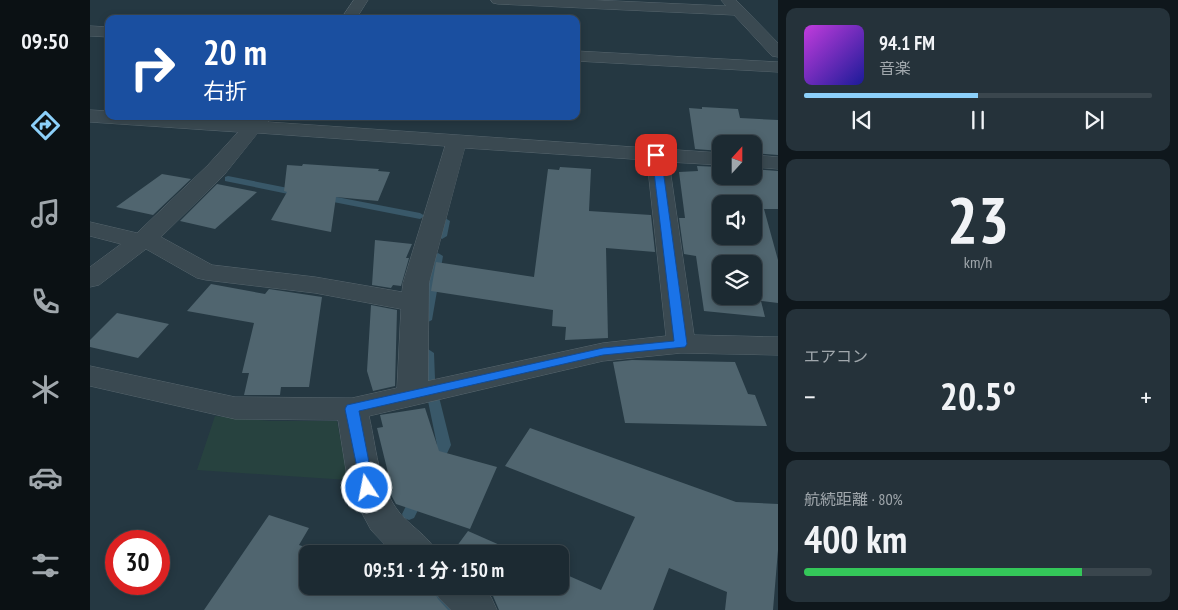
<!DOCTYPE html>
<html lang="ja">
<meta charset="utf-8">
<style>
body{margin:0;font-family:"PT Sans Narrow","Noto Sans JP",sans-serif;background:#25323a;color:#f1f3f6;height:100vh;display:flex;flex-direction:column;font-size:19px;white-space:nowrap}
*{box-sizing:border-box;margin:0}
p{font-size:16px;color:#a0a7ac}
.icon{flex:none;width:28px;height:28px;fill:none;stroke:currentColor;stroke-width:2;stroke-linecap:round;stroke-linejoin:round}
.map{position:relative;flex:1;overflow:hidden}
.panel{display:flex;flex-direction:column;gap:8px;padding:8px;background:#0f171c;width:400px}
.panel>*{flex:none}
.hud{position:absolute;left:15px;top:15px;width:475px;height:105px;border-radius:10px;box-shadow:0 2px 8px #0003,0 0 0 1px #3a464d;background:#1a4fa0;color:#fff;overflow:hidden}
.needle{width:32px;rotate:21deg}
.tools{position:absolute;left:622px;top:135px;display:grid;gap:10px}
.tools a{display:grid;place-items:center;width:50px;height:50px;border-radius:10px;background:#1c2a32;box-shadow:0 2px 8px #0003,0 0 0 1px #3a464d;font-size:25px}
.speed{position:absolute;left:15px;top:530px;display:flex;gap:10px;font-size:25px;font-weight:700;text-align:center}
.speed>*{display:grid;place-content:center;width:65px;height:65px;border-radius:50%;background:#1c2a32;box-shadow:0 2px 8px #0003,0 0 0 1px #3a464d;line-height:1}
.speed .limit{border:8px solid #d22;background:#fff;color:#111}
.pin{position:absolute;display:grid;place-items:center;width:42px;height:42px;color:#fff;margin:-21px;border-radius:10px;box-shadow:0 2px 8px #0006}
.me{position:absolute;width:55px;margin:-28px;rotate:349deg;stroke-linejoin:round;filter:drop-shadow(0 0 4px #0008)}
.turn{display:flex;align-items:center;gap:18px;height:105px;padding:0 15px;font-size:22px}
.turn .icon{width:65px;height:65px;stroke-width:2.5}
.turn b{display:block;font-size:35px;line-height:42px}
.big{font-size:38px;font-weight:700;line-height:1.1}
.panel .tile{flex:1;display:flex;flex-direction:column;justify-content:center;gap:8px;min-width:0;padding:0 18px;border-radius:10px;background:#25323a}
.panel .dial{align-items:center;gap:0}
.dial b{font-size:65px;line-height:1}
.song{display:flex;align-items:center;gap:15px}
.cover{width:60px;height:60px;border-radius:8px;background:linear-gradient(135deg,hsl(290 70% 55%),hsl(240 70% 35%))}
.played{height:5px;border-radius:2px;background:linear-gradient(90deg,#8cd0fa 50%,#3a464d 50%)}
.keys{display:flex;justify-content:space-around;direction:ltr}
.heat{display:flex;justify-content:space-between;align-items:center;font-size:28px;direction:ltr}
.charge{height:8px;border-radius:4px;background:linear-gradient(90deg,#34c759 80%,#3a464d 0)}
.trip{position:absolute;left:209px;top:545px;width:270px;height:50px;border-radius:10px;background:#1c2a32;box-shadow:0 2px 8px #0003,0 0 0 1px #3a464d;font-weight:700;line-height:50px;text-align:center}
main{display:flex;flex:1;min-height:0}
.menu{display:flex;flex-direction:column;width:90px;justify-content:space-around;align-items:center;background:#0b1114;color:#a0a7ac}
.menu .icon{width:35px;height:35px}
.menu .current{color:#8cd0fa}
.menu b{font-size:22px;color:#f1f3f6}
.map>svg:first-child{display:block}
.green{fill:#27423f}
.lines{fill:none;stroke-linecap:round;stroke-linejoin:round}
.stream{fill:#395869;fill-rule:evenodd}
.building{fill:#50656f;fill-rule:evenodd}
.minor-casing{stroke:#57666e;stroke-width:1}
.tertiary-casing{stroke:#57666e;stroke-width:1}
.minor{fill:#3a4951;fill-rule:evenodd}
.tertiary{fill:#3a4951;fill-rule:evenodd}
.route{fill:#1a73e8;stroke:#114b97}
</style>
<main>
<nav class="menu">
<b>09:50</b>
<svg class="icon current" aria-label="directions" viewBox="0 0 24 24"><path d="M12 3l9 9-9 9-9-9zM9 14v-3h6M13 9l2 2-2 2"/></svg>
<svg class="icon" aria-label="music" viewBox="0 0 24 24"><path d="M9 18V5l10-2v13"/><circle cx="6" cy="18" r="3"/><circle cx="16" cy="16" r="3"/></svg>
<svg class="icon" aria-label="phone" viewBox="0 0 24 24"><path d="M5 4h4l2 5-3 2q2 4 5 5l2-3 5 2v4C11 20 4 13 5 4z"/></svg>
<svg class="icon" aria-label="climate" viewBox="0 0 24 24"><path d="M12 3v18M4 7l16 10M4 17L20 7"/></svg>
<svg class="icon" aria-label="car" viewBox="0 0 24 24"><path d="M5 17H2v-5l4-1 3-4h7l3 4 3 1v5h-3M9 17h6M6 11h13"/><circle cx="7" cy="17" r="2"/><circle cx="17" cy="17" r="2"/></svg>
<svg class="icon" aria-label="filters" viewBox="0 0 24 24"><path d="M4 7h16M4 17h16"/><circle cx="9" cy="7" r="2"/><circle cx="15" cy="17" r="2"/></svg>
</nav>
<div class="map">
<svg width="688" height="610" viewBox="0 0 688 610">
<rect width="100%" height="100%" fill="#253842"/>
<path class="green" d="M125,416l56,5h66l11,59 -151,-10z"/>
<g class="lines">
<path class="stream" d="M138,176l70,14 5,3 -5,3 -73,-15v-4z
M231,194l99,19 5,3 -5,3 -102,-20 -2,-2z
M355,218l5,3 -3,15 -5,3 -5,-3 3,-15z
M348,253l5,3 -11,64 -6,3 -6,-3 13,-64z
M338,349l6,4 1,26 -2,3h-8l-2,-3 -1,-26z
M344,397l5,1 1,3 11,44 -11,23 -5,1 -5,-1 -2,-4 9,-19 -9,-44 1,-3z
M328,490l5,2 2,4 -11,22 -5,2 -5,-2 -2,-4 11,-22z
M343,587c10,3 20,14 24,23h-19l-13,-16 2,-5z"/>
</g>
<path class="building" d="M612,107l36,2 2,9 38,2v35l-24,-2v-9h-33v7l-26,-2 -6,-41 13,1z
M213,164l76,5 -1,2 12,1 -12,29 -42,-4 -5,35 -60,-12 16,-28 -3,-1 3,-26 15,1z
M607,166l24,1v9h33v-7l24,2v38h-14l14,51v43l-17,-2 4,16 -61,-6 -8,-55 -12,-2 -5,-36h6l-6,-46 19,-1zM631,204h33v32h-33zM631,264h33v32h-33z
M470,167l31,2 -2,42 62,4 4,37 -49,-4 2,90 -43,2 1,-13 -14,-1 1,-16 -122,-19 5,-29 98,15 14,-108 11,1z
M72,174l29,5 -38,36 -37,-8z
M127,184l40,8 -42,37 -35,-8z
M285,240l37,4 -6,14h3l-8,28 -8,-1 -2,3 -19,-3z
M121,284l54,10 4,-5 53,8 -13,90h-28l-1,8h-36l5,-22h-7l12,-50 -67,-12z
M281,305l26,5 -2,76 -22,5 -6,-20z
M27,313l52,11 -31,34 -48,-11v-7z
M542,360l103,2 13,32 7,1 12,31 -142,-3 -12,-61z
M335,408l14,43 58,16 -27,62 -74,-25 -6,-11 2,-4 -15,-61 6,-1 -3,-12z
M440,428l206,74 42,2v46l-5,60h-48l2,-18 -58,-24 -16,42h-154l-6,-14 -10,-10h77v-14l41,18 34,-73 -130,-51z
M179,515l40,13 -10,17 27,9h-18v32h123l7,13 10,11h-244z
M378,531l52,23h-69z"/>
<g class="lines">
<g class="minor-casing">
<path id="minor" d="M401,0h102l133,6 -5,-6h15l42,43v14l-6,-1 -38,-41 -236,-11 -5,-1z
M0,110l19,1v5h71l68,5 4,-5h19l-3,6 453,31v12l-52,-3 25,173 84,2v18l-97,-2 -78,8 -234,55c7,30 9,66 27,92 12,18 32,26 42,46h-44l-23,-24 -22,-41 -11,-69 -103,-1 -145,-33v-20l145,31 117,1 45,-10 4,-79 -86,-16 -109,-13 -9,-2 -51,-29 -47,36 -9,2v-20l31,-23 -31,-8v-14l47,11 71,-68 30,-33 -148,-10zM168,133l187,13 -42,137 -1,9 -87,-15 -103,-12 -51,-28 63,-62zM375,148l182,12 19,176 -63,7 -175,38 1,-98z
M664,155l24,2v12l-24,-2z
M343,586h47l11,11 6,13h-46l-12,-12z"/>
</g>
<g class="tertiary-casing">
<path id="tertiary" d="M264,0h14l-12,19h-15z
M0,26l19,1v10l-19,-1z
M486,51l202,11v10l-202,-11z"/>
</g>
<use href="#minor" class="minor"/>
<use href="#tertiary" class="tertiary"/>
</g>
<path class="route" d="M566,152l5,3 26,189 -2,3 -82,8 -244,56 15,77 -2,4 -5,2 -5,-2 -17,-83 2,-4 256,-57 71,-7 -22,-186z"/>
</svg>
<div class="tools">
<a><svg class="needle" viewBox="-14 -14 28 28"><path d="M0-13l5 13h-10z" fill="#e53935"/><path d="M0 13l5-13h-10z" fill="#a0a7ac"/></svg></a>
<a><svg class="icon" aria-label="sound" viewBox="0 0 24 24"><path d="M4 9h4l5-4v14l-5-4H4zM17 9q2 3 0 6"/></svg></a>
<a><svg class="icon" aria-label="layers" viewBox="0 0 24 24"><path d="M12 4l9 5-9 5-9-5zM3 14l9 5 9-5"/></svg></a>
</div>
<div class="speed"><div class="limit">30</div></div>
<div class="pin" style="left:566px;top:155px;background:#d93025"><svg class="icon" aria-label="arrive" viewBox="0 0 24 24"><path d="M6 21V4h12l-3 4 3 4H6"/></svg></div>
<svg class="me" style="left:277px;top:488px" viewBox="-20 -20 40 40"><circle r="17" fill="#1a73e8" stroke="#fff" stroke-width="3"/><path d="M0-11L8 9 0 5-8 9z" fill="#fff"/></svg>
<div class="trip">09:51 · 1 分 · 150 m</div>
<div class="hud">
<div class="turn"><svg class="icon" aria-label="right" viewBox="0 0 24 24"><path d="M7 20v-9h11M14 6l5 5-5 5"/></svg><div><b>20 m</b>右折</div></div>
</div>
</div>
<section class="panel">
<div class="tile">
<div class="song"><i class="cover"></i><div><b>94.1 FM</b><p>音楽</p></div></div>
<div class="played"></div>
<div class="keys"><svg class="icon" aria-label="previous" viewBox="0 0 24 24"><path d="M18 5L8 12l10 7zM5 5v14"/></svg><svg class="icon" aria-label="pause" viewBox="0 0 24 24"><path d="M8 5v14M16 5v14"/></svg><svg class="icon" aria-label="next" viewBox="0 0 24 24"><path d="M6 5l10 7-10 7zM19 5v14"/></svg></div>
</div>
<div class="tile dial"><b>23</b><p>km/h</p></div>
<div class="tile"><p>エアコン</p>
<div class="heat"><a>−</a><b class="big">20.5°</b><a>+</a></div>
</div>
<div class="tile"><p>航続距離 · 80%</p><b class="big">400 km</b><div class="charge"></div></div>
</section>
</main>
